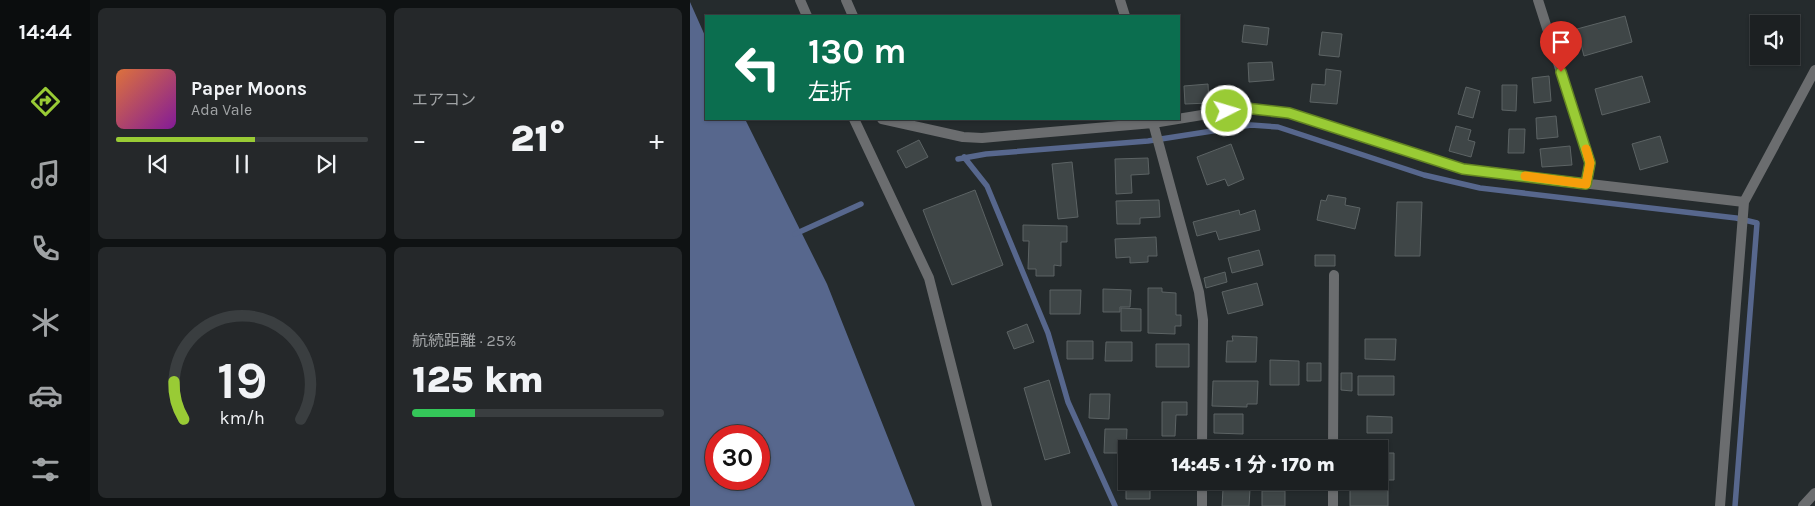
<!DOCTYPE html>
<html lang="ja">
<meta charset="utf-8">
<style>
body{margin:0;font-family:Karla,"Noto Sans JP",sans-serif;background:#25282a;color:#f1f3f6;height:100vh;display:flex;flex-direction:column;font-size:19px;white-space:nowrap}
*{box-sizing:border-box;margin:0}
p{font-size:16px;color:#a0a3a5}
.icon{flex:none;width:28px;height:28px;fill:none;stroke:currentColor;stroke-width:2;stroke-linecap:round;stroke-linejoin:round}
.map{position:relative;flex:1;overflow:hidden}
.details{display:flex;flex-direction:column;gap:8px;padding:8px;background:#0f1213;width:600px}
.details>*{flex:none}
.guide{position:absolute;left:15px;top:15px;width:475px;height:105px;border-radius:0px;box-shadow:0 1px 4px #0004,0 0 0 1px #3a3e40;background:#0b6e4f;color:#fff;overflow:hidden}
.tools{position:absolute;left:1060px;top:15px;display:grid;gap:10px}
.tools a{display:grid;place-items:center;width:50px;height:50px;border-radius:0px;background:#1c2022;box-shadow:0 1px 4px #0004,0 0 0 1px #3a3e40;font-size:25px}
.speed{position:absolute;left:15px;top:425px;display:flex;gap:10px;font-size:25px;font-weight:700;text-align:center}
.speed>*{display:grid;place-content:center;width:65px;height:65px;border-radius:50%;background:#1c2022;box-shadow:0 1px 4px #0004,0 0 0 1px #3a3e40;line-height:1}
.speed .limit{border:8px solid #d22;background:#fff;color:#111}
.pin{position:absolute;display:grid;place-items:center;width:42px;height:42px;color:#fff;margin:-51px -21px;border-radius:50% 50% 50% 0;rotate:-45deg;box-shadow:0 0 5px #0007}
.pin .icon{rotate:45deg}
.me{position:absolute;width:55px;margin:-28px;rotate:85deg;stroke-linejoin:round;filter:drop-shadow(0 0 4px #0008)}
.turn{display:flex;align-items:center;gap:18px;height:105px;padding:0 20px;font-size:22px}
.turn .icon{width:65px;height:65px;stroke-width:2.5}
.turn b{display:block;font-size:35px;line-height:42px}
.big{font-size:38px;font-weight:800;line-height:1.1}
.details .card{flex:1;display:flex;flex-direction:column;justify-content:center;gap:8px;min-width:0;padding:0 18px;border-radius:8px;background:#25282a}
.details .dial{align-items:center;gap:0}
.dial svg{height:130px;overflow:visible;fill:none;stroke:#3a3e40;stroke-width:7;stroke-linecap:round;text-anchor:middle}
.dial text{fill:#f1f3f6;stroke:none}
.song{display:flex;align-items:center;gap:15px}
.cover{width:60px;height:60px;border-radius:8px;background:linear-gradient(135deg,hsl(20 70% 55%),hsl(290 70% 35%))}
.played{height:5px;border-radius:2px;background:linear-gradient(90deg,#99cb35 55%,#3a3e40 55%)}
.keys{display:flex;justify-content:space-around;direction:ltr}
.heat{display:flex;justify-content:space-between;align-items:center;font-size:28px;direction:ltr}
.charge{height:8px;border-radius:4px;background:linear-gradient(90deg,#34c759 25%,#3a3e40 0)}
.details .tiles{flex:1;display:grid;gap:8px;grid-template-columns:repeat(2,1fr)}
.trip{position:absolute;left:428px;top:440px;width:270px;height:50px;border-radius:0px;background:#1c2022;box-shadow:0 1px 4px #0004,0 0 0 1px #3a3e40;font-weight:800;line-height:50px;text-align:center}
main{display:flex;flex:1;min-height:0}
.dock{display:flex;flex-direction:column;width:90px;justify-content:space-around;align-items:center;background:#0b0d0e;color:#a0a3a5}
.dock .icon{width:35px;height:35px}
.dock .active{color:#99cb35}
.dock b{font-size:22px;color:#f1f3f6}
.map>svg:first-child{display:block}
.water{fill:#57678d;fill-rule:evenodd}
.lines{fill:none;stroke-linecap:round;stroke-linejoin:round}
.stream{stroke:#57678d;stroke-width:5.5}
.building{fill:#3f4647;stroke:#5c6364}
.service{stroke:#6b6d6f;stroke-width:10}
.minor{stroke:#6b6d6f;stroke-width:10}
.tertiary{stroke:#6b6d6f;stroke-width:10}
.route-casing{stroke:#638422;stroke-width:12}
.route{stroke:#99cb35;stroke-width:9}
.slow{stroke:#f59e0b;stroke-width:9}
</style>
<main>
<nav class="dock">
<b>14:44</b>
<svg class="icon active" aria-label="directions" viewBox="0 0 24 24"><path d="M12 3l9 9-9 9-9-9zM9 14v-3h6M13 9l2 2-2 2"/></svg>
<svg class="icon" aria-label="music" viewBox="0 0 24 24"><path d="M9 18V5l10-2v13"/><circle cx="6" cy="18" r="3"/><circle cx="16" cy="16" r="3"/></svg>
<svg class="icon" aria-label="phone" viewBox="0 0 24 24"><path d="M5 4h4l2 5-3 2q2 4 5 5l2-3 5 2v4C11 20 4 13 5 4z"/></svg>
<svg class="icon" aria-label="climate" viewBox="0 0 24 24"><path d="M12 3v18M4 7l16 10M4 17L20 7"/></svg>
<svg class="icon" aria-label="car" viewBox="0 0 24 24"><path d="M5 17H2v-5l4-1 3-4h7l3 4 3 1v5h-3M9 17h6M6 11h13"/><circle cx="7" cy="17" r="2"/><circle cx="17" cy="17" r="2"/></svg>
<svg class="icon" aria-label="filters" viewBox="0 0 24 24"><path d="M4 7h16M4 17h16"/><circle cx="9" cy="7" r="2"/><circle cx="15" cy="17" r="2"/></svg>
</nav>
<section class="details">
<div class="tiles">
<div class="card">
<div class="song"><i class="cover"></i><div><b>Paper Moons</b><p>Ada Vale</p></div></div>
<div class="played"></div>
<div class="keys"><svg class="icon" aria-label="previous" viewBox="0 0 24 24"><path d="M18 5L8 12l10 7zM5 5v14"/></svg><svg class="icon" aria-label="pause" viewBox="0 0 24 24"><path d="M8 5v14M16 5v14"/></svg><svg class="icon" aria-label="next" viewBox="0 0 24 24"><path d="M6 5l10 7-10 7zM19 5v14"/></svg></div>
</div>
<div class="card"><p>エアコン</p>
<div class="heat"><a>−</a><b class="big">21°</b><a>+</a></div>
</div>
<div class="card dial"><svg viewBox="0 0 100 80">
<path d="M14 69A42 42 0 1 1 86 69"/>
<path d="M14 69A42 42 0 0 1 8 46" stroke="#99cb35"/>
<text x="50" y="56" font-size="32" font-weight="700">19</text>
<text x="50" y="72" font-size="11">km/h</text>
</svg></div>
<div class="card"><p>航続距離 · 25%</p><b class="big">125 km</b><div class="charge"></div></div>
</div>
</section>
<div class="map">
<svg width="1125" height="506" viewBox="0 0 1125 506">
<rect width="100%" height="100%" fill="#252b2d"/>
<path class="water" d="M0,2l16,36v81h39l82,165 88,222h-225zM26,436h43v43h-43z"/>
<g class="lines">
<path class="stream" d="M274,157l23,29 61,147 20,69 47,104
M268,159l28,-5 162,-13 103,-16 27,2 146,48 56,13 256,30 21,5 -22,283
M105,234l66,-30"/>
</g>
<path class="building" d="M935,16l7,26 -48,14 -7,-27z
M554,25l25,3 -2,17 -25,-3z
M632,32l20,2 -3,23 -20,-2z
M582,62l2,18 -25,2 -1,-19z
M636,69l15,2 -4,33 -27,-2 2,-18 13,1z
M859,76l2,25 -17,2 -2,-25z
M952,76l8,26 -48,13 -7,-26z
M518,84l1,19 -24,1 -1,-18z
M812,85h15l-1,26 -14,-1z
M776,87l14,4 -7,27 -15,-4z
M866,116l2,21 -21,2 -1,-21z
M766,126l15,4 -3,10 7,2 -4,15 -22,-6z
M819,129h16l-1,24h-16z
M970,136l8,26 -28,8 -8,-26z
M229,140l9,17 -22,11 -9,-17z
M541,144l13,35 -16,7 -3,-7 -18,6 -10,-28z
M880,146l2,19 -30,2 -2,-18z
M458,158l1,16 -18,1 1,18 -16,1 -1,-35z
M382,162l6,55 -20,2 -6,-55z
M285,190l28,75 -51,20 -29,-75z
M638,195l18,3 -1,7 15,3 -5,21 -38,-9 4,-20 5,1z
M469,200l1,17 -20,1v6h-23l-1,-23z
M707,202h25l-2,54h-25z
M549,210l1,5 15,-5 5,20 -41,10 -3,-9 -19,5 -4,-14z
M333,225l44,1v16h-6v24l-7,-1v11h-18v-7h-8l1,-28h-6z
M466,237l1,19h-9v6l-18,1v-6l-14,1 -1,-19z
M569,250l4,15 -31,8 -4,-15z
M625,255h20v11h-20z
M535,272l2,10 -21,6 -2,-10z
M567,283l6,22 -35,9 -6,-22z
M458,288h14v4l14,1v22h5v11h-6v8l-27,-1z
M413,289l28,1 -1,17h-10v5h-17z
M360,290h31l-1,24h-30z
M431,308l20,1v22h-20z
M337,324l7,18 -20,7 -7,-17z
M542,336l25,1 -1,25h-30l1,-21h6z
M675,339h31l-1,21 -30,-1z
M377,341h26v18h-26z
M416,342h26v19h-27z
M466,344h33v23h-33z
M580,360l29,1v24h-29z
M617,363h14v18h-14z
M651,373h11v18l-11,-1z
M668,376h36v19h-36z
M359,380l21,73 -25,7 -21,-72z
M523,381h45l-1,23h-10v3l-35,-1z
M400,394h20l-1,25 -20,-1z
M472,402h25v13h-11l-1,21h-13z
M524,414h29v20l-29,-1z
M677,416l25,1v16h-25z
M415,429h22l-1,24h-22z
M689,453h15v27h-13z
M436,475v6h24v18h-24z
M660,486h38v20h-38z
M533,489h27l-1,17h-27z
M572,491h23v15h-23z"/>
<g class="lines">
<path class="service" d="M643,449l1,-174
M643,506v-25"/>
<path class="minor" d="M110,0l7,16
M156,0l7,16
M430,0l5,16
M848,0l52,163 -3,21
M164,119l75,159 58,228
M192,119l81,18 19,1 171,-15 92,-15 44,5 174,56 281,33
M462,119l47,173 4,28 -1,129
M512,506v-25
M1030,506l24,-304 71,-132"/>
<path class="tertiary" d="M1113,506l12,-13"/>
</g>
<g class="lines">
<g class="route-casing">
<path id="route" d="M537,111l18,-3 44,5 174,56 123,15 4,-21 -29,-91"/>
</g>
<use href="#route" class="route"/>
<path class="slow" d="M835,176l61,8 4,-21 -4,-14"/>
</g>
</svg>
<div class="tools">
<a><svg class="icon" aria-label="sound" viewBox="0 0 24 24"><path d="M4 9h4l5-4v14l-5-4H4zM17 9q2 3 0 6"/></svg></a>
</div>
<div class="speed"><div class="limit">30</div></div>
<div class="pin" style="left:871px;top:72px;background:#d93025"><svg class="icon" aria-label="arrive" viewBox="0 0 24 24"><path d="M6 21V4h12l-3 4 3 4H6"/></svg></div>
<svg class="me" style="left:537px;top:111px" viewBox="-20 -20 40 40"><circle r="17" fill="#99cb35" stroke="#fff" stroke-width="3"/><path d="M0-11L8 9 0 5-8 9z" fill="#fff"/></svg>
<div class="trip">14:45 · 1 分 · 170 m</div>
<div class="guide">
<div class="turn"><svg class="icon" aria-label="left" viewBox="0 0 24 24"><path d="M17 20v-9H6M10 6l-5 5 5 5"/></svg><div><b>130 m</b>左折</div></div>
</div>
</div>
</main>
